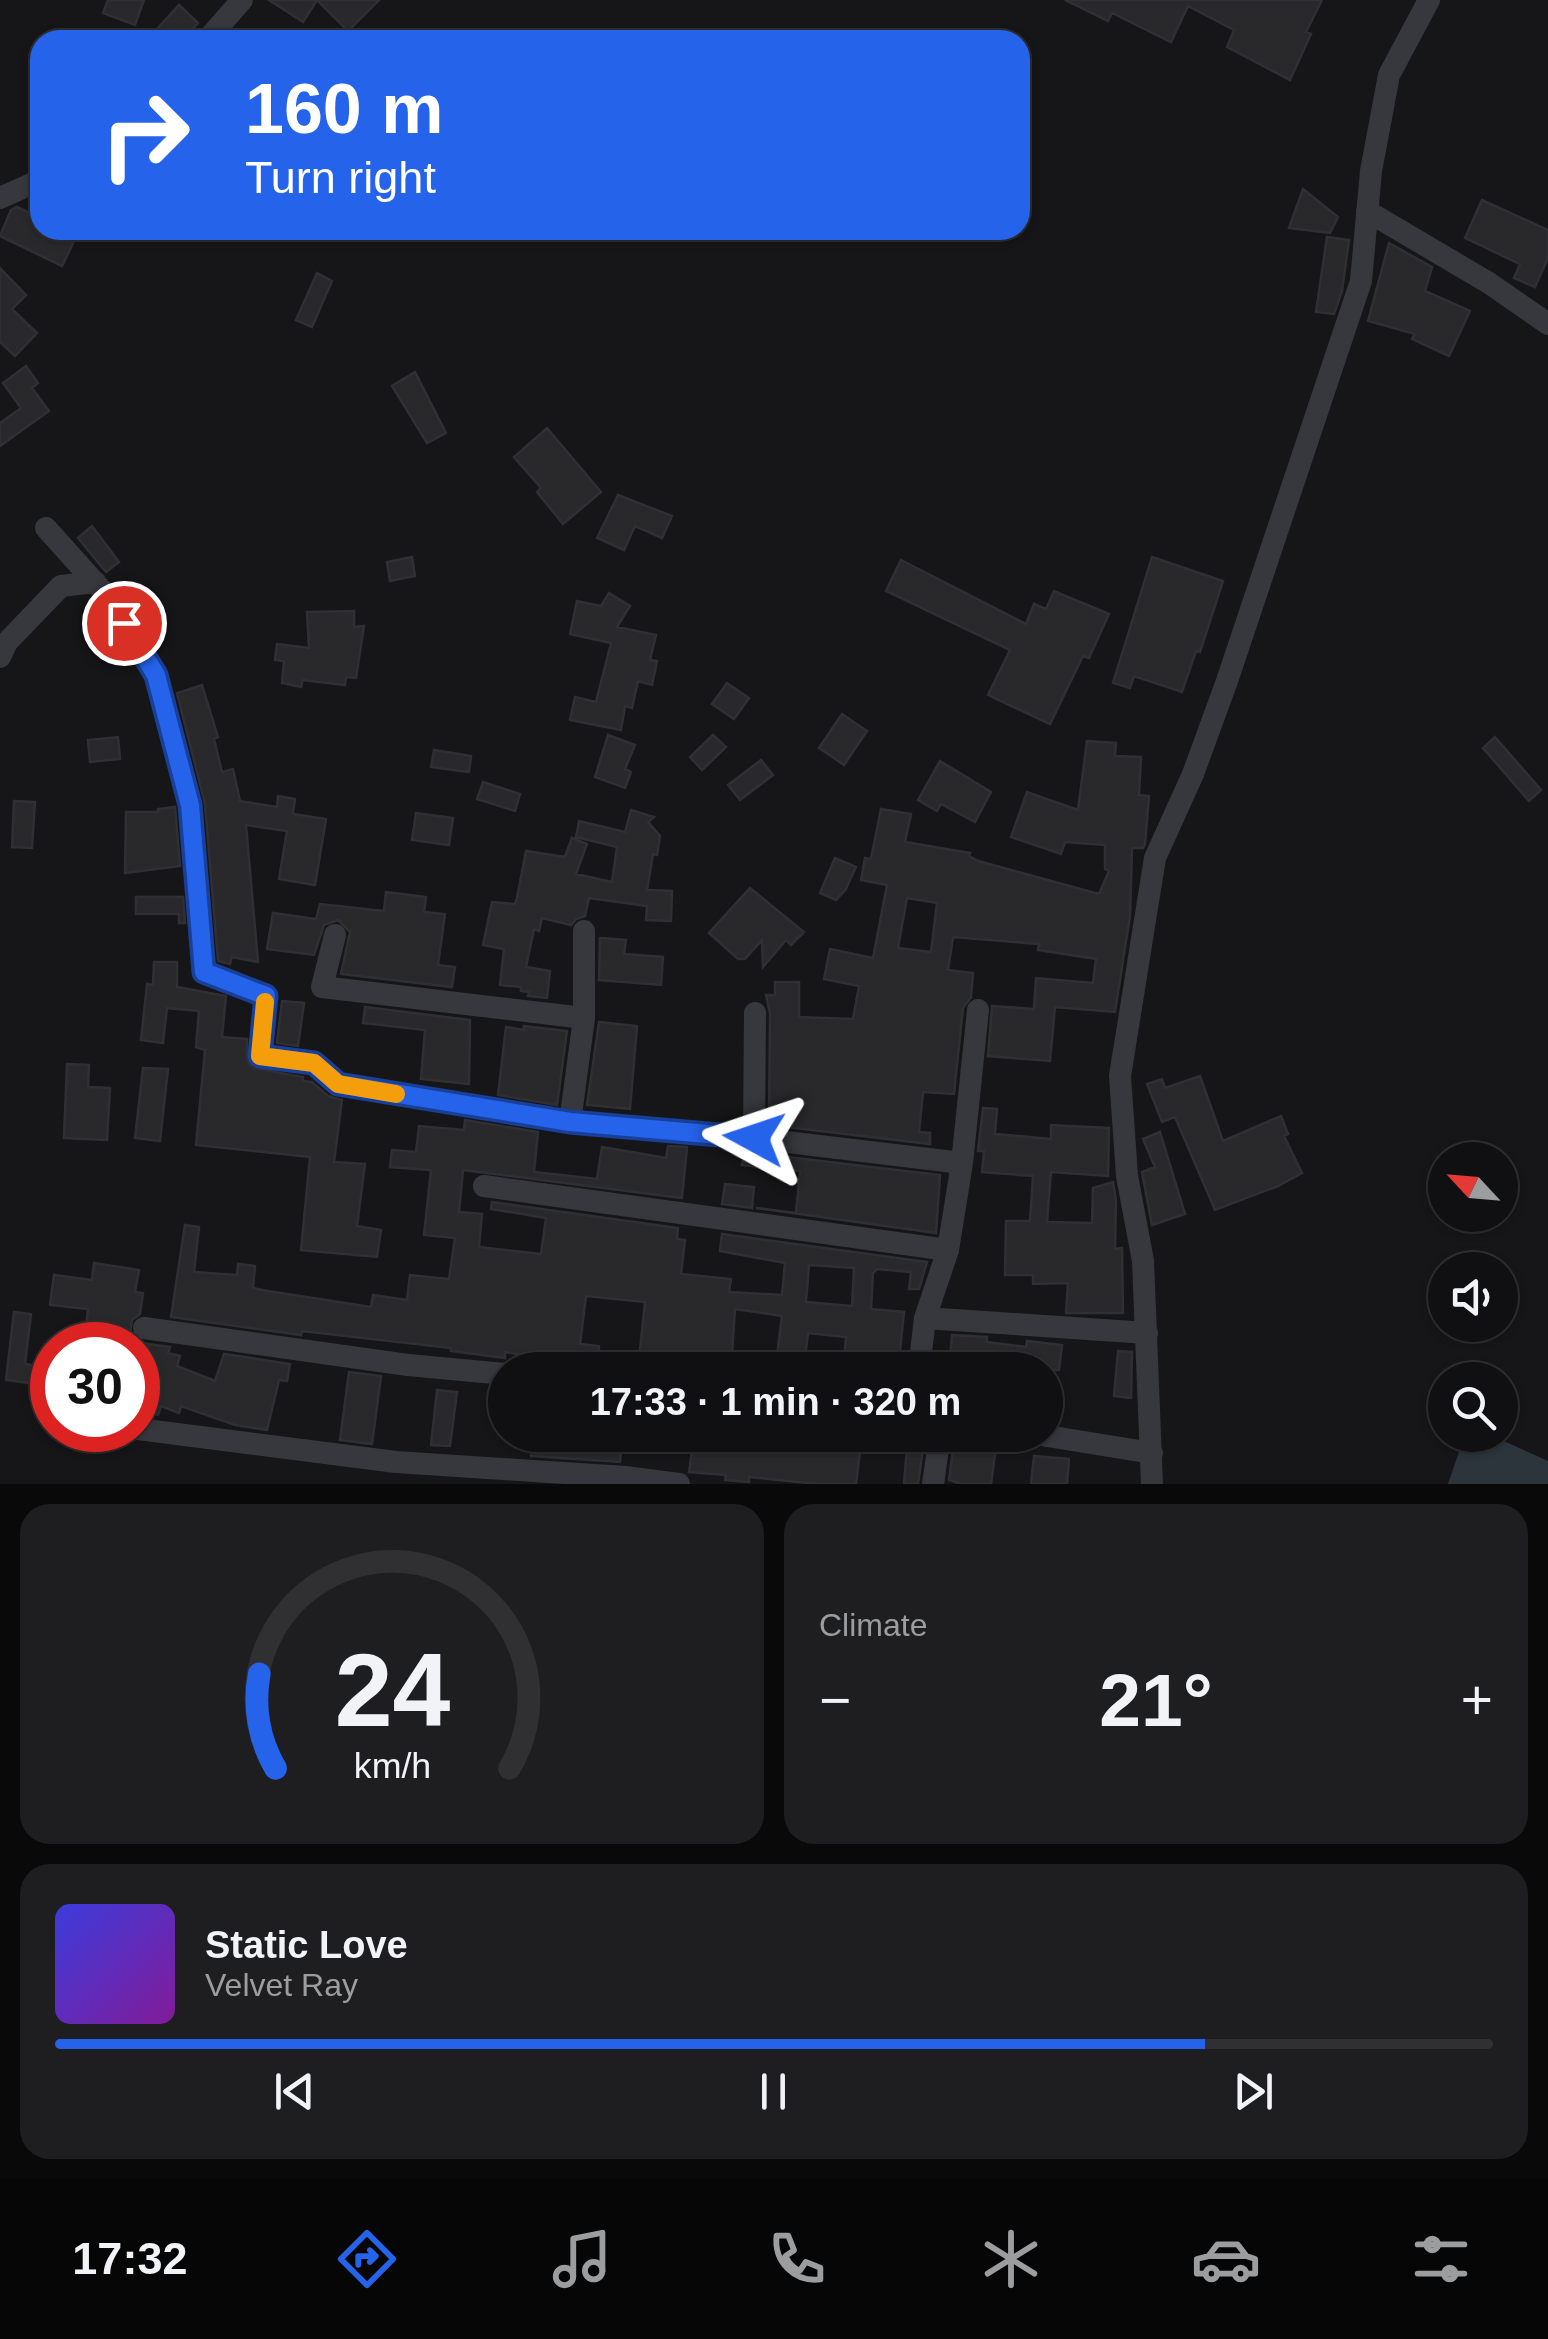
<!DOCTYPE html>
<meta charset="utf-8">
<style>
body{margin:0;font-family:Arial,sans-serif;background:#1e1e20;color:#f1f3f6;height:100vh;display:flex;flex-direction:column;font-size:38px;white-space:nowrap}
*{box-sizing:border-box;margin:0}
p{font-size:32px;color:#9c9d9f}
.icon{flex:none;width:55px;height:55px;fill:none;stroke:currentColor;stroke-width:2;stroke-linecap:round;stroke-linejoin:round}
.map{position:relative;height:1484px;overflow:hidden}
.panel{display:flex;flex-direction:column;gap:20px;padding:20px;background:#09090a;flex:1}
.panel>*{flex:none}
.top-card{position:absolute;left:30px;top:30px;width:1000px;height:210px;border-radius:30px;box-shadow:0 2px 8px #0004,0 0 0 2px #303032;background:#2563eb;color:#fff;overflow:hidden}
.needle{width:65px;rotate:296deg}
.fabs{position:absolute;left:1428px;top:1142px;display:grid;gap:20px}
.fabs a{display:grid;place-items:center;width:90px;height:90px;border-radius:50%;background:#101012;box-shadow:0 2px 8px #0004,0 0 0 2px #303032;font-size:50px}
.speed{position:absolute;left:30px;top:1322px;display:flex;gap:20px;font-size:50px;font-weight:700;text-align:center}
.speed>*{display:grid;place-content:center;width:130px;height:130px;border-radius:50%;background:#101012;box-shadow:0 2px 8px #0004,0 0 0 2px #303032;line-height:1}
.speed .limit{border:15px solid #d22;background:#fff;color:#111}
.pin{position:absolute;display:grid;place-items:center;width:85px;height:85px;color:#fff;margin:-42px;border:5px solid #fff;border-radius:50%;box-shadow:0 2px 10px #0007}
.me{position:absolute;width:110px;margin:-55px;rotate:275deg;stroke-linejoin:round;filter:drop-shadow(0 0 8px #0008)}
.turn{display:flex;align-items:center;gap:35px;height:210px;padding:0 50px;font-size:45px}
.turn .icon{width:130px;height:130px;stroke-width:2.5}
.turn b{display:block;font-size:70px;line-height:85px}
.big{font-size:75px;font-weight:600;line-height:1.1}
.panel .widget{flex:1;display:flex;flex-direction:column;justify-content:center;gap:15px;min-width:0;padding:0 35px;border-radius:30px;background:#1e1e20}
.panel .dial{align-items:center;gap:0}
.dial svg{height:260px;overflow:visible;fill:none;stroke:#303032;stroke-width:7;stroke-linecap:round;text-anchor:middle}
.dial text{fill:#f1f3f6;stroke:none}
.song{display:flex;align-items:center;gap:30px}
.cover{width:120px;height:120px;border-radius:15px;background:linear-gradient(135deg,hsl(240 70% 55%),hsl(290 70% 35%))}
.played{height:10px;border-radius:5px;background:linear-gradient(90deg,#2563eb 80%,#303032 80%)}
.keys{display:flex;justify-content:space-around;direction:ltr}
.heat{display:flex;justify-content:space-between;align-items:center;font-size:55px;direction:ltr}
.panel .tiles{flex:1;display:grid;gap:20px;grid-template-columns:1fr 1fr}
.widget:last-child{grid-column:span 2}
.trip{position:absolute;left:488px;top:1352px;width:575px;height:100px;border-radius:50px;background:#101012;box-shadow:0 2px 8px #0004,0 0 0 2px #303032;font-weight:600;line-height:100px;text-align:center}
.menu{display:flex;height:160px;justify-content:space-around;align-items:center;background:#060607;color:#9c9d9f}
.menu .icon{width:70px;height:70px}
.menu .current{color:#2563eb}
.menu b{font-size:45px;color:#f1f3f6}
.map>svg:first-child{display:block}
.water{fill:#2c353c}
.building{fill:#29292c;stroke:#303034;stroke-width:2.5;fill-rule:evenodd}
.lines{fill:none;stroke-linecap:round;stroke-linejoin:round}
.minor{stroke:#37383d;stroke-width:22}
.route-casing{stroke:#184099;stroke-width:25}
.route{stroke:#2563eb;stroke-width:18}
.slow{stroke:#f59e0b;stroke-width:18}
</style>
<div class="map">
<svg width="1548" height="1484" viewBox="0 0 1548 1484">
<rect width="100%" height="100%" fill="#161618"/>
<path class="water" d="M1506,1442l42,19v23h-100l13,-38z"/>
<path class="building" d="M108,0h36l-9,25 -32,-12z
M269,0h48l-14,22z
M317,0h62l-31,31z
M1065,0h257l-16,32 5,2 -21,46 -63,-33 7,-17 -46,-24 -17,36 -59,-29 -4,8z
M179,5l19,18 -16,17h-35z
M1303,189l35,28 -8,16 -41,-5z
M1482,200l66,30v28l-13,29 -21,-9 6,-14 -55,-26z
M17,207l23,11v12h25l12,5 -15,31 -62,-30 11,-26z
M1327,237l22,3 -7,51 -8,23 -18,-2z
M1389,243l43,24 -7,24 45,20 -21,45 -37,-17 3,-5 -47,-13z
M0,268l26,27 -14,14 25,24 -22,23 -15,-14z
M317,273l15,8 -20,46 -16,-7z
M26,366l12,17 -6,5 17,23 -49,35v-23l21,-15 -18,-25z
M415,372l31,61 -19,10 -35,-57z
M547,428l54,64 -38,32 -26,-32 4,-4 -27,-31z
M618,495l54,21 -10,22 -27,-12 -11,24 -27,-12z
M92,526l27,36 -13,10 -28,-34z
M412,557l3,19 -25,5 -3,-19z
M1152,557l71,24 -23,71 -4,-1 -14,41 -48,-16 -4,12 -17,-5z
M901,560l125,64 8,-20 12,5 8,-18 55,23 -20,44 -6,-2 -33,68 -62,-29 22,-45 -124,-59z
M609,593l21,13 -13,21 39,8 -6,25 7,1 -5,24 -14,-4 -6,27 -7,-2 -4,24 -51,-10 5,-23 21,5 15,-59 -41,-9 7,-33 24,5z
M354,611v16l10,-1 -8,52 -10,-1 -1,8 -42,-5 -2,7 -19,-4 2,-22 -9,-1 2,-16 32,4 -2,-36z
M727,683l22,15 -15,21 -22,-15z
M202,685l16,52 -4,2 8,33 11,-3 7,32 37,6 1,-11 17,3 -2,15 33,5 -11,66 -36,-6 8,-48 -41,-6 12,137 -26,-5 -2,7 -12,-3 -13,-157 -28,-111z
M842,714l25,17 -23,34 -25,-17z
M608,735l27,10 -10,24 6,3 -6,16 -30,-11z
M713,735l13,12 -24,23 -12,-13z
M118,737l2,22 -30,3 -2,-22z
M1495,737l46,53 -12,11 -46,-53z
M1087,741l29,2 -1,13 26,1 -2,38 10,1 -4,48 -2,4h-11l-2,68 -15,96 -60,-5 -5,54 -62,-5 4,-50 42,3 2,-31 57,5 3,-24 -58,-9 1,-6 -86,-7 -5,33 25,3 -2,24 -8,11 -9,86 -31,-2 -4,40 11,1v11l-161,-19 1,-112 -4,-18h9v-13h24v35l54,2 6,-33 -35,-7 6,-30 43,9 14,-73 -26,-5 4,-22 6,1 10,-50 30,5 -6,28 65,11 -1,3 9,5 121,33 10,-23 -4,-2v-24l-40,-3 -4,12 -50,-17 16,-45 51,18zM907,898l30,5 -6,49 -33,-4z
M434,750l37,6 -2,16 -38,-5z
M761,760l12,15 -33,25 -12,-15z
M940,761l51,31 -16,30 -34,-18 -4,7 -19,-11z
M483,782l37,12 -5,17 -38,-12z
M14,801l21,1 -3,46 -20,-1z
M175,807l5,59 -55,7 1,-61h32v-3z
M631,810l23,7 -6,5 12,14 -3,19 -4,-1 -6,36 25,1 -1,30 -25,-1 1,-14 -58,-8 -4,18 -9,3 -5,6 -29,-7 -3,13 -5,-2 -8,38 24,4 -3,27 -19,-2 1,-4 -8,-1v-4l-21,-2 4,-36 -21,-4 9,-43 23,2 2,-6 9,-47 39,6 7,-19 15,6 -11,30 36,8 5,-35 -41,-10 3,-16 46,11z
M416,813l37,5 -4,27 -37,-5z
M835,858l21,9 -10,22 -10,11 -16,-7z
M750,888l54,44 -13,13 -5,-5 -23,27 -1,-27 -17,19h-7l-29,-26z
M386,892l40,5 -2,15 21,2 -7,51 17,2 -3,20 -111,-13 9,-42 -12,-12 -14,5 -10,30 -47,-6 6,-36 43,6 4,-15 64,7z
M136,897h47l2,26h-6v-9h-43z
M600,938l26,2 -2,14 39,3 -2,28 -62,-5z
M154,962h23v25l49,9 -4,41 25,2v22l6,7 50,9v4l9,1 16,14 14,4 -8,62 31,2 -8,62 24,4 -4,27 -76,-7 9,-93 -114,-12 9,-95 -9,-3 3,-36 -32,-3 -4,35 -22,-3 6,-56 6,1z
M282,1001l22,2 -6,43 -21,-3z
M365,1007l105,13 -1,64 -48,-5 4,-49 -62,-7z
M599,1022l38,4 -7,83 -43,-4z
M524,1026l43,5 -10,74 -59,-10 8,-68 18,3z
M67,1064l22,1 -1,22 22,1 -3,52 -43,-2z
M143,1068l25,1 -8,72 -25,-3z
M1200,1076l23,65 58,-25 7,18 -4,2 18,37 -24,13 -63,24 -40,-93 -13,5 -15,-38 15,-5 3,9z
M983,1108l14,1 -2,25 56,5v-14l58,3 -1,48 -57,-4 -4,50 45,1 1,-35 20,-6 3,19 -1,48 7,-1 1,65h-57l2,-30 -35,1v-9h-28l1,-54h24l3,-45 -51,-4 2,-21h-6z
M465,1120l73,12 -4,40 63,7 5,-32 64,11 2,-12 19,1 -5,51 -219,-28 -4,42 23,2 -3,33 62,7 5,-36 -55,-9 1,-7 186,26 -1,11 8,1 -4,34 50,5 -2,13 53,3 3,-32 -65,-12 2,-17 205,28 -8,27h-10l2,-17 -34,-3 -4,4 -2,36 33,3 -6,58h-55l3,-33 -38,-4 -4,34 -28,-3 6,-48 -47,-7 -4,61h-93l7,-68 -59,-6 -6,48 19,2 -2,21 -92,-15v6l-54,-7v-3l-149,-17 -1,4 -130,-18 14,-92 14,2 -5,45 43,3 1,-11 17,2 -2,22 15,3 103,16 2,-12 34,5 3,-25 39,4 6,-41 -31,-3 7,-65 -41,-3 2,-17 24,2 3,-26 45,4zM809,1265l45,3 -2,38 -46,-4z
M1160,1132l25,82 -33,11 -10,-53 13,-5 -12,-28z
M744,1152l196,23 -4,58 -180,-25 40,5 4,-42 -58,-6z
M725,1184l29,3 -2,21 -30,-4z
M94,1263l45,7 -4,22 8,1 -3,21 -8,6 -2,13 11,10 29,4 -2,6 12,3 -3,10 38,15 9,-27 66,10 -3,17 -8,-1 -12,50 -32,-5 -54,-19 -2,7 -18,-7 -3,9 -20,-7v-14l13,-36 -13,-3v-10h-54l4,-36 -38,-4 4,-30 38,5z
M14,1312l17,2 -6,50 15,2 -3,18 -31,-4z
M952,1335l35,2v5l39,5 1,-6 35,4 -3,25h-110z
M1118,1351l14,1 -1,46 -17,-2z
M349,1372l32,4 -9,68 -32,-4z
M437,1390l20,2 -7,54 -19,-1z
M533,1435h62l-1,14 27,3 -1,10 -89,-6z
M694,1435h168l-6,49h-39l-68,-7v5l-24,-2 1,-5 -37,-3z
M908,1435h17l-7,49h-14z
M955,1435l42,5 -6,44h-30l-12,-4z
M1034,1456l35,3 -2,25h-36z"/>
<g class="lines">
<path class="minor" d="M207,40l35,-40
M0,198l40,-18
M1367,211l122,72 59,41
M46,528l62,69 49,78 33,130 14,167 62,23 -5,61 52,7 24,21 233,38 184,16 208,25
M0,657l7,-15 54,-56 34,-4
M335,935l-13,52 262,31
M570,1122l14,-104v-87
M754,1138l1,-125
M484,1186l464,64
M925,1318l222,15
M144,1328l264,37 97,9
M919,1370l6,-52 23,-68 14,-87 16,-153
M138,1429l258,33 229,15 54,7
M1041,1435l111,18
M933,1484l7,-49
M1152,1484l-9,-223 -16,-85 -7,-100 35,-218 38,-84 34,-93 134,-400 10,-110 18,-96 40,-75"/>
</g>
<g class="lines">
<g class="route-casing">
<path id="route" d="M124,623l32,52 34,130 14,167 62,24 -6,60 54,7 24,21 232,38 184,16"/>
</g>
<use href="#route" class="route"/>
<path class="slow" d="M265,1002l-5,54 54,7 24,21 58,10"/>
</g>
</svg>
<div class="fabs">
<a><svg class="needle" viewBox="-14 -14 28 28"><path d="M0-13l5 13h-10z" fill="#e53935"/><path d="M0 13l5-13h-10z" fill="#9c9d9f"/></svg></a>
<a><svg class="icon" aria-label="sound" viewBox="0 0 24 24"><path d="M4 9h4l5-4v14l-5-4H4zM17 9q2 3 0 6"/></svg></a>
<a><svg class="icon" aria-label="search" viewBox="0 0 24 24"><circle cx="10" cy="10" r="6"/><path d="M15 15l6 6"/></svg></a>
</div>
<div class="speed"><div class="limit">30</div></div>
<div class="pin" style="left:124px;top:623px;background:#d93025"><svg class="icon" aria-label="arrive" viewBox="0 0 24 24"><path d="M6 21V4h12l-3 4 3 4H6"/></svg></div>
<svg class="me" style="left:754px;top:1138px" viewBox="-20 -20 40 40"><path d="M0-17L14 15 0 8-14 15z" fill="#2563eb" stroke="#fff" stroke-width="4"/></svg>
<div class="trip">17:33 · 1 min · 320 m</div>
<div class="top-card">
<div class="turn"><svg class="icon" aria-label="right" viewBox="0 0 24 24"><path d="M7 20v-9h11M14 6l5 5-5 5"/></svg><div><b>160 m</b>Turn right</div></div>
</div>
</div>
<section class="panel">
<div class="tiles">
<div class="widget dial"><svg viewBox="0 0 100 80">
<path d="M14 69A42 42 0 1 1 86 69"/>
<path d="M14 69A42 42 0 0 1 9 40" stroke="#2563eb"/>
<text x="50" y="56" font-size="32" font-weight="700">24</text>
<text x="50" y="72" font-size="11">km/h</text>
</svg></div>
<div class="widget"><p>Climate</p>
<div class="heat"><a>−</a><b class="big">21°</b><a>+</a></div>
</div>
<div class="widget">
<div class="song"><i class="cover"></i><div><b>Static Love</b><p>Velvet Ray</p></div></div>
<div class="played"></div>
<div class="keys"><svg class="icon" aria-label="previous" viewBox="0 0 24 24"><path d="M18 5L8 12l10 7zM5 5v14"/></svg><svg class="icon" aria-label="pause" viewBox="0 0 24 24"><path d="M8 5v14M16 5v14"/></svg><svg class="icon" aria-label="next" viewBox="0 0 24 24"><path d="M6 5l10 7-10 7zM19 5v14"/></svg></div>
</div>
</div>
</section>
<nav class="menu">
<b>17:32</b>
<svg class="icon current" aria-label="directions" viewBox="0 0 24 24"><path d="M12 3l9 9-9 9-9-9zM9 14v-3h6M13 9l2 2-2 2"/></svg>
<svg class="icon" aria-label="music" viewBox="0 0 24 24"><path d="M9 18V5l10-2v13"/><circle cx="6" cy="18" r="3"/><circle cx="16" cy="16" r="3"/></svg>
<svg class="icon" aria-label="phone" viewBox="0 0 24 24"><path d="M5 4h4l2 5-3 2q2 4 5 5l2-3 5 2v4C11 20 4 13 5 4z"/></svg>
<svg class="icon" aria-label="climate" viewBox="0 0 24 24"><path d="M12 3v18M4 7l16 10M4 17L20 7"/></svg>
<svg class="icon" aria-label="car" viewBox="0 0 24 24"><path d="M5 17H2v-5l4-1 3-4h7l3 4 3 1v5h-3M9 17h6M6 11h13"/><circle cx="7" cy="17" r="2"/><circle cx="17" cy="17" r="2"/></svg>
<svg class="icon" aria-label="filters" viewBox="0 0 24 24"><path d="M4 7h16M4 17h16"/><circle cx="9" cy="7" r="2"/><circle cx="15" cy="17" r="2"/></svg>
</nav>
